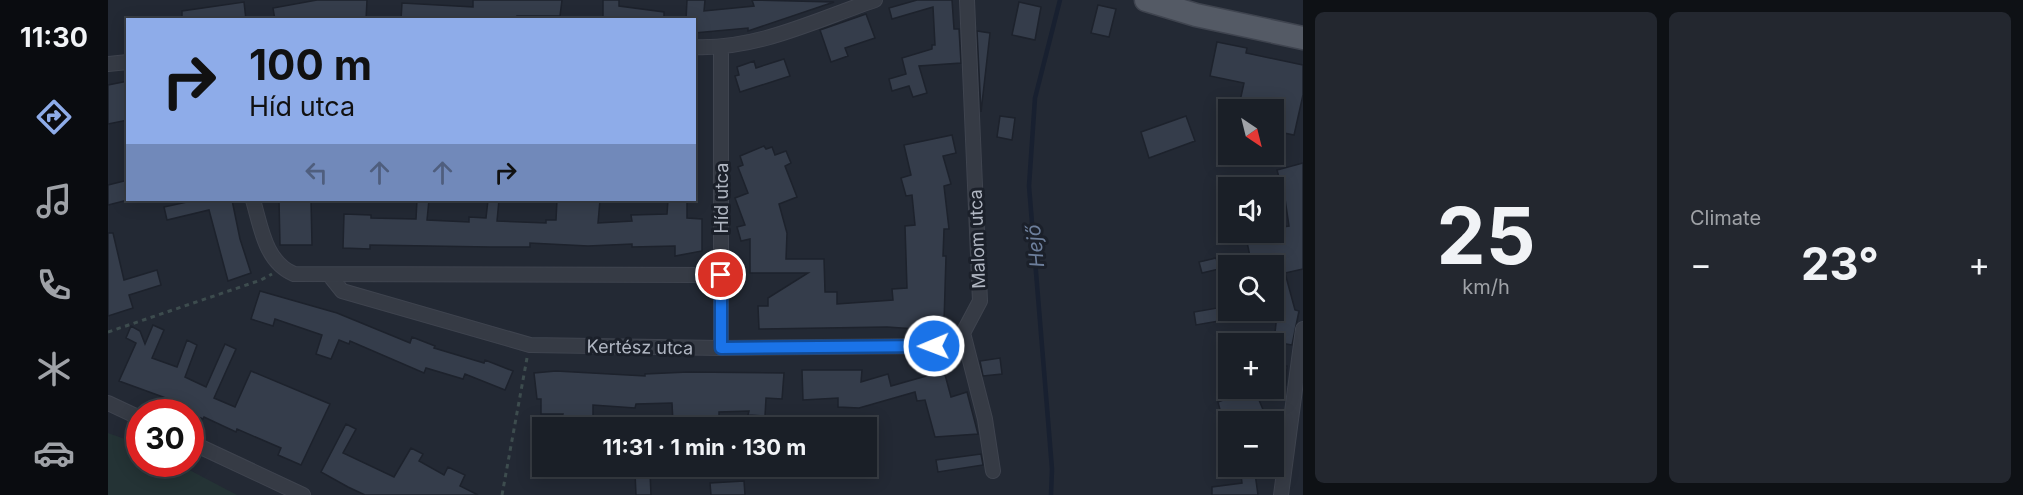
<!DOCTYPE html>
<meta charset="utf-8">
<style>
body{margin:0;font-family:Inter,sans-serif;background:#23272f;color:#f1f3f6;height:100vh;display:flex;flex-direction:column;font-size:22px;white-space:nowrap}
*{box-sizing:border-box;margin:0}
p{font-size:20px;color:#9fa2a7}
.icon{flex:none;width:33px;height:33px;fill:none;stroke:currentColor;stroke-width:2;stroke-linecap:round;stroke-linejoin:round}
.map{position:relative;flex:1;overflow:hidden}
.drawer{display:flex;flex-direction:column;gap:12px;padding:12px;background:#0e1115;width:720px}
.drawer>*{flex:none}
.top-card{position:absolute;left:18px;top:18px;width:570px;height:183px;border-radius:0px;box-shadow:0 3px 15px #0003,0 0 0 2px #383d44;background:#8eace9;color:#111;overflow:hidden}
.needle{width:39px;rotate:145deg}
.tools{position:absolute;left:1110px;top:99px;display:grid;gap:12px}
.tools a{display:grid;place-items:center;width:66px;height:66px;border-radius:0px;background:#1a1f27;box-shadow:0 3px 15px #0003,0 0 0 2px #383d44;font-size:30px}
.speed{position:absolute;left:18px;top:399px;display:flex;gap:12px;font-size:30px;font-weight:700;text-align:center}
.speed>*{display:grid;place-content:center;width:78px;height:78px;border-radius:50%;background:#1a1f27;box-shadow:0 3px 15px #0003,0 0 0 2px #383d44;line-height:1}
.speed .limit{border:9px solid #d22;background:#fff;color:#111}
.pin{position:absolute;display:grid;place-items:center;width:51px;height:51px;color:#fff;margin:-26px;border:3px solid #fff;border-radius:50%;box-shadow:0 2px 6px #0007}
.me{position:absolute;width:66px;margin:-33px;rotate:269deg;stroke-linejoin:round;filter:drop-shadow(0 0 4px #0008)}
.turn{display:flex;align-items:center;gap:21px;height:126px;padding:0 24px;font-size:27px}
.turn .icon{width:78px;height:78px;stroke-width:2.5}
.turn b{display:block;font-size:42px;line-height:51px}
.lanes{display:flex;align-items:center;height:57px;padding:0 24px;background:#0003;justify-content:center;gap:30px;direction:ltr}
.lanes .off{opacity:.35}
.big{font-size:45px;font-weight:700;line-height:1.1}
.drawer .tile{flex:1;display:flex;flex-direction:column;justify-content:center;gap:9px;min-width:0;padding:0 21px;border-radius:9px;background:#23272f}
.drawer .dial{align-items:center;gap:0}
.dial b{font-size:78px;line-height:1}
.heat{display:flex;justify-content:space-between;align-items:center;font-size:33px;direction:ltr}
.drawer .tiles{flex:1;display:grid;gap:12px;grid-template-columns:repeat(2,1fr)}
.trip{position:absolute;left:424px;top:417px;width:345px;height:60px;border-radius:0px;background:#1a1f27;box-shadow:0 3px 15px #0003,0 0 0 2px #383d44;font-weight:700;line-height:60px;text-align:center}
main{display:flex;flex:1;min-height:0}
.tab-bar{display:flex;flex-direction:column;width:108px;justify-content:space-around;align-items:center;background:#0a0c10;color:#9fa2a7}
.tab-bar .icon{width:42px;height:42px}
.tab-bar .active{color:#8eace9}
.tab-bar b{font-size:27px;color:#f1f3f6}
.map>svg:first-child{display:block}
.green{fill:#243335}
.lines{fill:none;stroke-linecap:round;stroke-linejoin:round}
.stream{stroke:#182030;stroke-width:4.5}
.building{fill:#353d4b;stroke:#1d222c;stroke-width:1.5}
.minor-casing{stroke:#3f444f;stroke-width:16}
.primary-casing{stroke:#3f444f;stroke-width:25}
.path{stroke:#3d4c4e;stroke-width:3;stroke-dasharray:4.5 4.5;stroke-linecap:butt}
.minor{stroke:#363b45;stroke-width:14}
.primary{stroke:#545a65;stroke-width:22}
.route-casing{stroke:#114b97;stroke-width:15}
.route{stroke:#1a73e8;stroke-width:10}
.labels{text-anchor:middle;dominant-baseline:central;stroke-width:6;stroke-linejoin:round;paint-order:stroke}
.street-label{font-size:18px;fill:#b0b6c2;stroke:#1b202a}
.water-label{font-size:20px;font-style:italic;fill:#6d7f9c;stroke:#1b202a}
</style>
<main>
<nav class="tab-bar">
<b>11:30</b>
<svg class="icon active" aria-label="directions" viewBox="0 0 24 24"><path d="M12 3l9 9-9 9-9-9zM9 14v-3h6M13 9l2 2-2 2"/></svg>
<svg class="icon" aria-label="music" viewBox="0 0 24 24"><path d="M9 18V5l10-2v13"/><circle cx="6" cy="18" r="3"/><circle cx="16" cy="16" r="3"/></svg>
<svg class="icon" aria-label="phone" viewBox="0 0 24 24"><path d="M5 4h4l2 5-3 2q2 4 5 5l2-3 5 2v4C11 20 4 13 5 4z"/></svg>
<svg class="icon" aria-label="climate" viewBox="0 0 24 24"><path d="M12 3v18M4 7l16 10M4 17L20 7"/></svg>
<svg class="icon" aria-label="car" viewBox="0 0 24 24"><path d="M5 17H2v-5l4-1 3-4h7l3 4 3 1v5h-3M9 17h6M6 11h13"/><circle cx="7" cy="17" r="2"/><circle cx="17" cy="17" r="2"/></svg>
</nav>
<div class="map">
<svg width="1195" height="495" viewBox="0 0 1195 495">
<rect width="100%" height="100%" fill="#232934"/>
<path class="green" d="M0,433l31,11 1,20h38l59,31h-129z"/>
<g class="lines">
<path class="stream" d="M943,495l1,-26 -23,-283 6,-88 25,-98"/>
</g>
<path class="building" d="M209,0h50l-1,20h-91l-2,-12z
M365,0h89l-2,16h-43v4h-116l1,-17 71,4z
M495,0h16v6l45,6v8h-61z
M579,0h18l-1,11 50,-5 -2,-6 82,2 -86,29v-3l-54,5v-13h-8z
M809,0h35l2,29h5l2,34 -42,3 8,27 -14,4 -4,-11 -17,5 -3,-12 17,-5 -4,-16 30,-9v-4h3l-2,-38 -41,12 -3,-11z
M136,2l2,18h-64v-9z
M911,2l22,5 -6,33 -23,-5z
M990,5l18,4 -7,28 -18,-4z
M758,14l9,24 -30,10 3,8 -17,6 -11,-32z
M869,31l13,2 -9,79z
M1109,42l30,6 -1,5 57,12v30l-9,40 -20,-4v-21h-36l6,-27 -34,-7z
M676,59l6,17 -50,16 -5,-16 4,-1 -2,-8 17,-6 2,7z
M20,81v39l-20,4v-39z
M892,116l15,2 -3,22 -15,-3z
M1078,116l9,25 -46,17 -8,-26z
M844,135l4,18 -13,3 8,28 -7,2 5,43h-5l-1,27h3l-2,66h-13v8l-44,-3 -128,2 -1,-23h10v-8l40,-25h-58v-34l-9,2 -4,-14 8,-2 -10,-27 13,-5 -10,-26 5,-2 -3,-9 24,-10 2,3 6,-2 3,8 11,-4 5,12 -6,3 12,31 -18,7 8,29 -1,26h38l1,33h12v12l56,-4 -1,-11 15,-1 -2,-62 10,-1 -3,-30 -6,1 -5,-18 10,-3 -7,-30z
M1195,163v106l-18,4 10,37 4,1 -7,34 -18,-3 4,-37 -4,1v-40h-22l-5,-24 22,-3 -1,-7h6v-4l15,-2 -6,-41h-2l-4,-15z
M20,180v20l-20,5v-20z
M88,200h36l8,39 11,34 -23,8 -19,-71 -42,10 -3,-13z
M171,200h32l1,45h-32z
M309,200h12l-2,20 42,2v-5l17,1 2,-18h11l-2,21 49,2v-3h10l1,-20h43l-2,23 34,-2 -1,-6 36,-1 1,-14h19v18l15,1v32l-27,5v-10l-43,1v-3l-44,2 -58,-3v4h-40l-120,-2v4l-27,-1 1,-34 27,1v3l45,1z
M0,233h5l11,47 33,-10 4,15 -32,10 4,13 -25,8z
M1108,258l3,11 -17,4 -3,-11z
M152,291l77,22 73,30 2,-6 23,9 -1,2 50,15 1,-3 28,11 -8,19 -40,-16 -2,5 -37,-11 -2,5 -74,-32 -1,3 -10,-4 -8,19 -15,-5 6,-19 -47,-16 -2,7 -22,-7z
M1109,308l2,13 -23,4 -2,-13z
M45,325l11,5 -12,28 25,9 10,-27 10,5 -12,32 21,10 19,-43 11,5 -22,49 21,9 16,-36 79,33 -29,61 -23,-10 3,-7 -44,-19 -1,3 -32,-15 -1,2 -20,-9 2,-5 -66,-24 17,-38 -10,-5 5,-12 9,5 5,13z
M892,358l2,16 -19,2 -3,-15z
M1179,366l-1,19 -12,1v-19z
M694,370h60l-1,12 27,-8 3,12 53,-15 7,26 16,-5 11,42 -43,3 -10,-37 -8,1 -2,-9 -56,16 -21,-1v-9l-35,2z
M448,371l89,5v-2l43,-2 96,1 -2,26 -16,-1 -1,18 -17,-1 1,-4 -30,1v9l-46,2 -1,-20 -36,1 -1,4 -42,-3v15l-31,-1 1,-5h-22v-15h-4l-3,-26z
M1146,388l10,24 -9,-1 1,11h-33l-5,-20z
M238,424l10,5 -13,24 51,24 17,-29 12,6 -4,7 25,14 4,-8 17,8 -5,11 18,9h-113l-17,-8 -27,-15z
M873,454l2,11 -45,7 -2,-12z
M1132,466h14l4,29h-46v-8l30,-4z
M527,473h15l1,22h-15z
M636,481l1,14h-34l-1,-12z"/>
<g class="lines">
<g class="minor-casing">
<path id="minor" d="M859,0l13,301 -17,32 22,86 8,52
M586,47c63,3 122,-27 181,-47
M613,48v300
M0,64l20,-2
M145,200c8,27 12,62 41,74l427,1
M222,276l12,15 188,54 191,3 213,-2 29,-13
M0,403l32,15
M82,442l113,53
M1173,495l22,-166"/>
</g>
<g class="primary-casing">
<path id="primary" d="M1038,0l50,15 107,23"/>
</g>
<path class="path" d="M0,332l153,-52 11,-6
M394,495l25,-137"/>
<use href="#minor" class="minor"/>
<use href="#primary" class="primary"/>
</g>
<g class="lines">
<g class="route-casing">
<path id="route" d="M613,275v73l213,-2"/>
</g>
<use href="#route" class="route"/>
</g>
<g class="labels">
<g class="street-label">
<text transform="translate(613 198) rotate(-90)">Híd utca</text>
<text transform="translate(869 239) rotate(-92)">Malom utca</text>
<text transform="translate(532 347) rotate(1)">Kertész utca</text>
</g>
<g class="water-label">
<text transform="translate(927 246) rotate(-96)">Hejő</text>
</g>
</g>
</svg>
<div class="tools">
<a><svg class="needle" viewBox="-14 -14 28 28"><path d="M0-13l5 13h-10z" fill="#e53935"/><path d="M0 13l5-13h-10z" fill="#9fa2a7"/></svg></a>
<a><svg class="icon" aria-label="sound" viewBox="0 0 24 24"><path d="M4 9h4l5-4v14l-5-4H4zM17 9q2 3 0 6"/></svg></a>
<a><svg class="icon" aria-label="search" viewBox="0 0 24 24"><circle cx="10" cy="10" r="6"/><path d="M15 15l6 6"/></svg></a>
<a>+</a>
<a>−</a>
</div>
<div class="speed"><div class="limit">30</div></div>
<div class="pin" style="left:613px;top:275px;background:#d93025"><svg class="icon" aria-label="arrive" viewBox="0 0 24 24"><path d="M6 21V4h12l-3 4 3 4H6"/></svg></div>
<svg class="me" style="left:826px;top:346px" viewBox="-20 -20 40 40"><circle r="17" fill="#1a73e8" stroke="#fff" stroke-width="3"/><path d="M0-11L8 9 0 5-8 9z" fill="#fff"/></svg>
<div class="trip">11:31 · 1 min · 130 m</div>
<div class="top-card">
<div class="turn"><svg class="icon" aria-label="right" viewBox="0 0 24 24"><path d="M7 20v-9h11M14 6l5 5-5 5"/></svg><div><b>100 m</b>Híd utca</div></div>
<div class="lanes"><svg class="icon off" aria-label="left" viewBox="0 0 24 24"><path d="M17 20v-9H6M10 6l-5 5 5 5"/></svg><svg class="icon off" aria-label="ahead" viewBox="0 0 24 24"><path d="M12 20V5M6 11l6-6 6 6"/></svg><svg class="icon off" aria-label="ahead" viewBox="0 0 24 24"><path d="M12 20V5M6 11l6-6 6 6"/></svg><svg class="icon" aria-label="right" viewBox="0 0 24 24"><path d="M7 20v-9h11M14 6l5 5-5 5"/></svg></div>
</div>
</div>
<section class="drawer">
<div class="tiles">
<div class="tile dial"><b>25</b><p>km/h</p></div>
<div class="tile"><p>Climate</p>
<div class="heat"><a>−</a><b class="big">23°</b><a>+</a></div>
</div>
</div>
</section>
</main>
